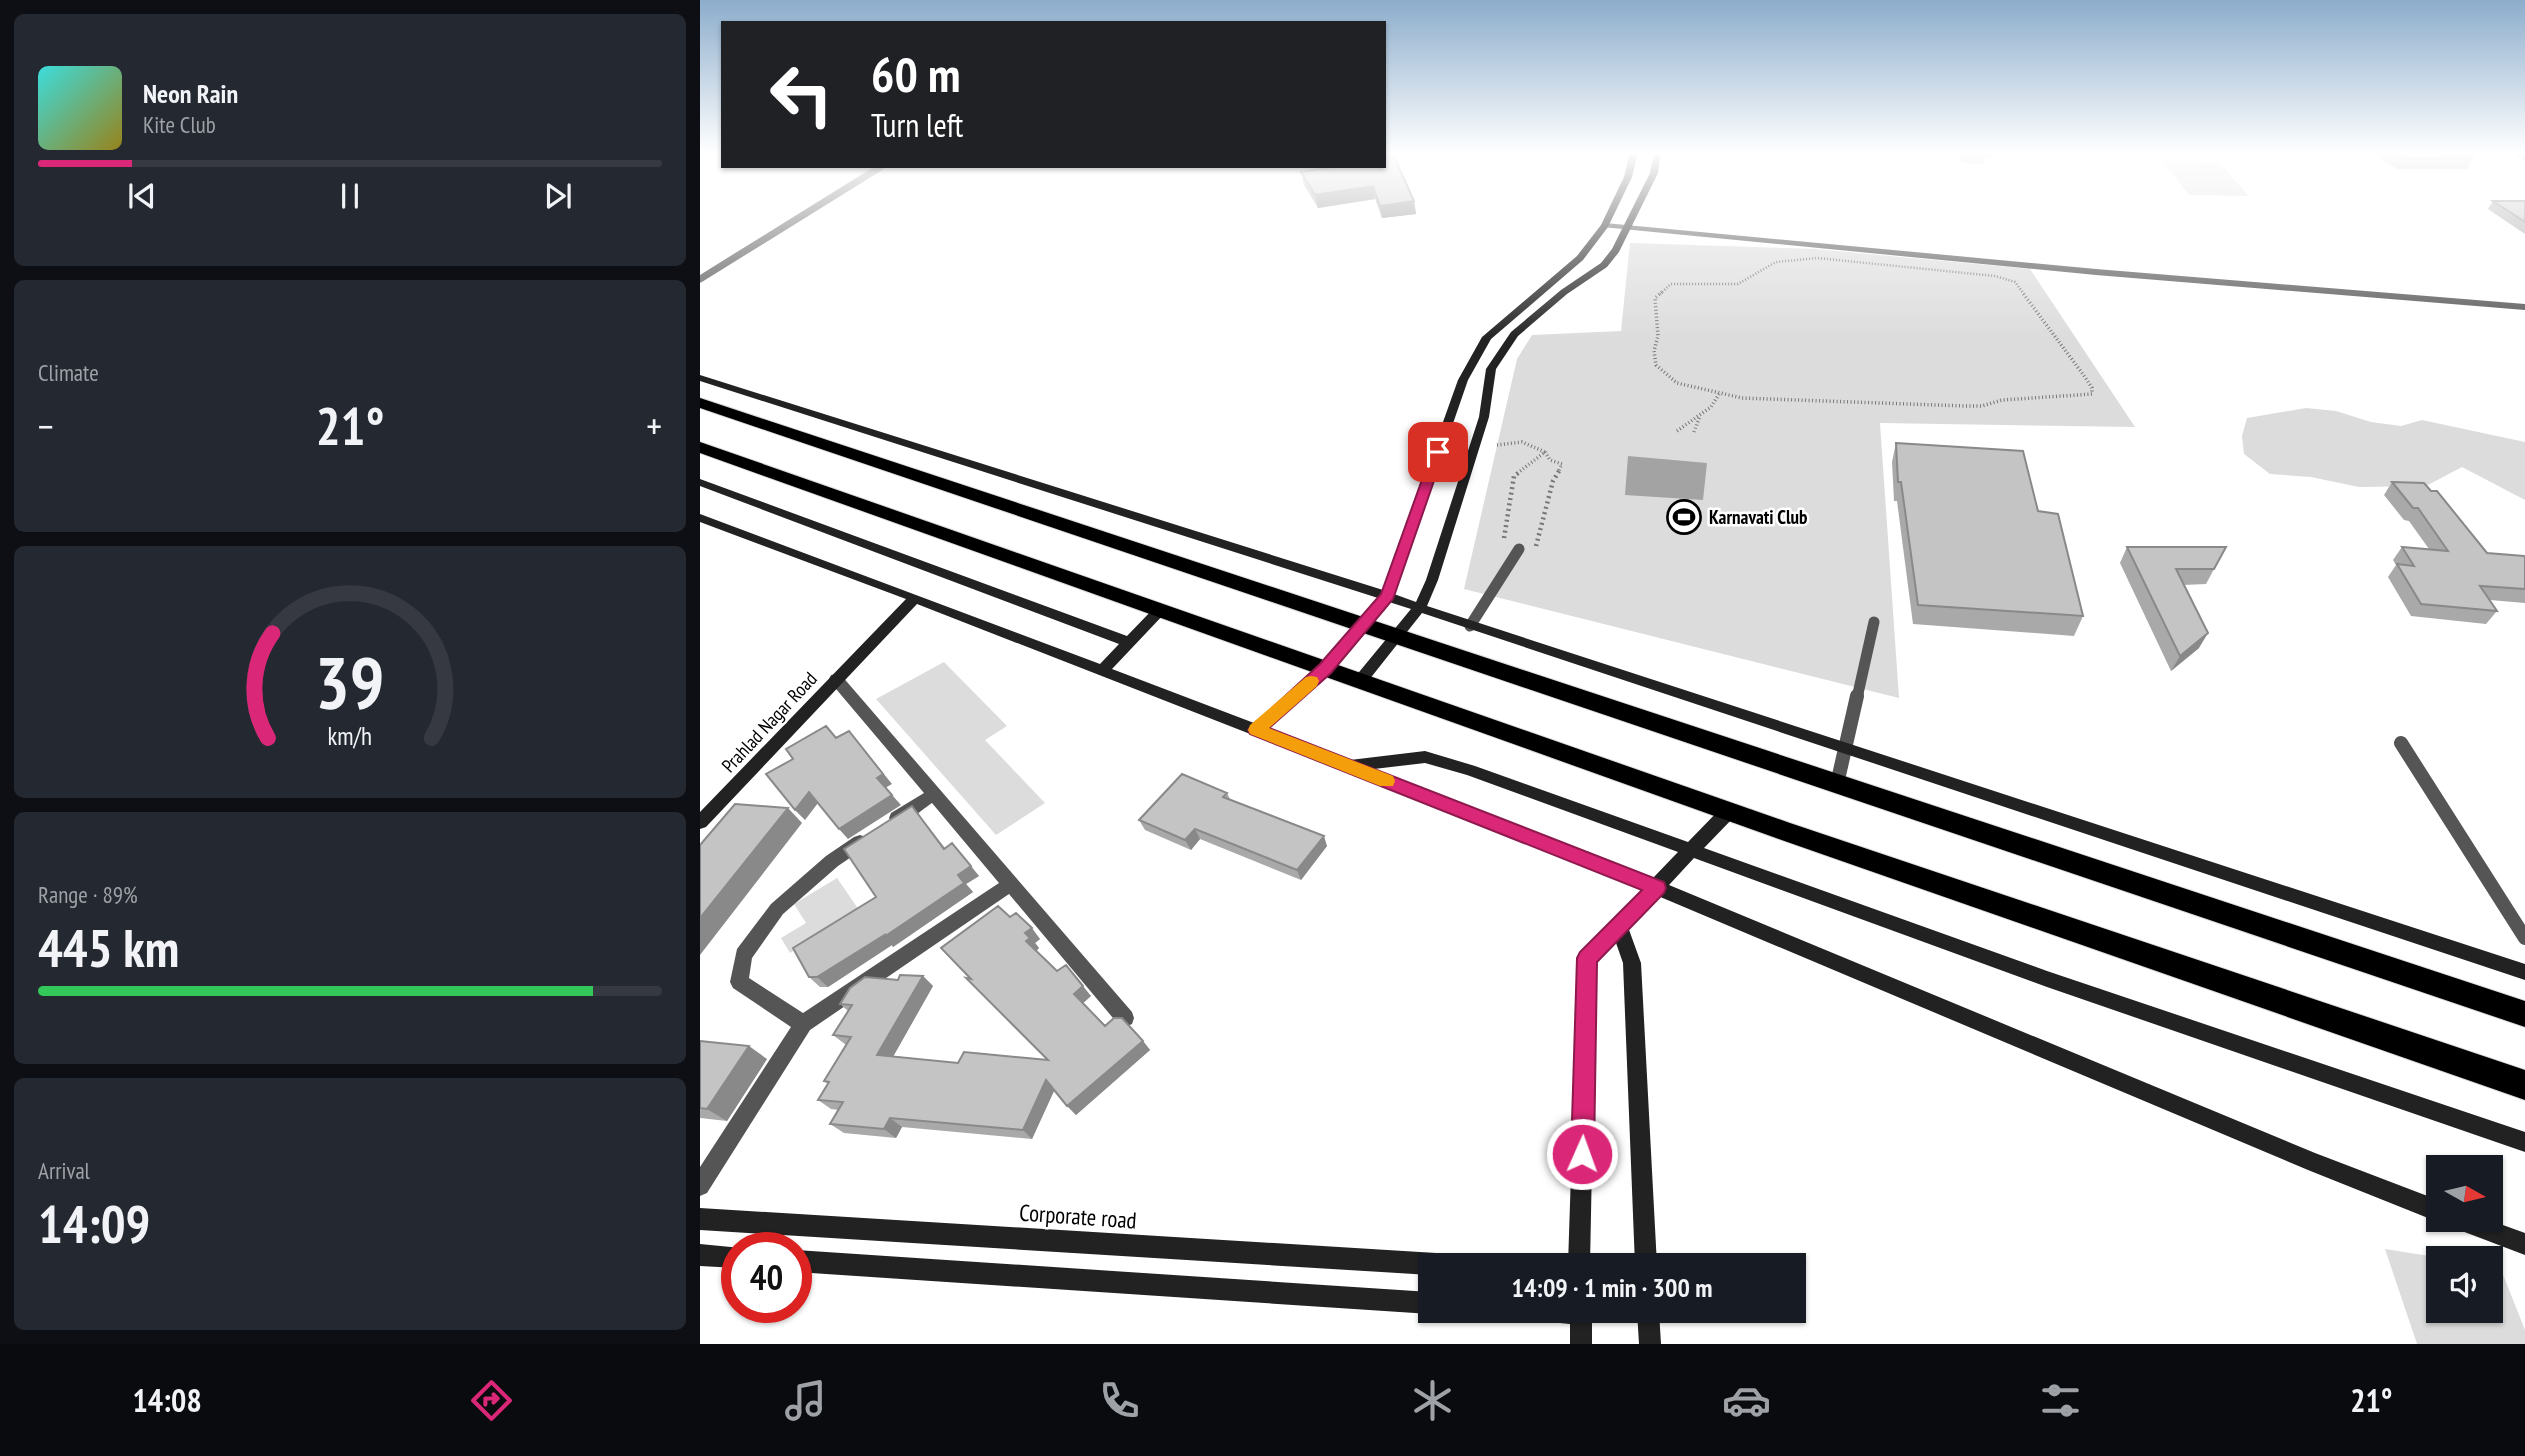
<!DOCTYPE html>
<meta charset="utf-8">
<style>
body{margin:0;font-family:"PT Sans Narrow",sans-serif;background:#242831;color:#f1f3f6;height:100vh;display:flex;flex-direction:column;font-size:26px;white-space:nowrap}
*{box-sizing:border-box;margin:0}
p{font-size:23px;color:#9ea1a6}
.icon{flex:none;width:38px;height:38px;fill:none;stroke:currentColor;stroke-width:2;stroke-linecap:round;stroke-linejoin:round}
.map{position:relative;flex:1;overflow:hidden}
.drawer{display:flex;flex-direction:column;gap:14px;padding:14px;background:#0d0f14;width:700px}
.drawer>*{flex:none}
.guide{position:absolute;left:21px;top:21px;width:665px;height:147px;border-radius:0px;box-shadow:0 2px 5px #0004;background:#202124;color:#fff;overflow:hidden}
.needle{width:46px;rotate:98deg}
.buttons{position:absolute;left:1726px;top:1155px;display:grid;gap:14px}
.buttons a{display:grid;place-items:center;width:77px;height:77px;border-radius:0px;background:#171b24;box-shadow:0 2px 5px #0004;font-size:35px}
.speed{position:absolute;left:21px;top:1232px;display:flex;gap:14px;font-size:35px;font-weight:700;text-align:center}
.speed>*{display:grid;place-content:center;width:91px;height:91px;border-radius:50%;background:#171b24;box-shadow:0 2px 5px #0004;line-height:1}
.speed .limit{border:10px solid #d22;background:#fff;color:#111}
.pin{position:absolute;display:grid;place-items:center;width:60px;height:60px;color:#fff;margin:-30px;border-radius:14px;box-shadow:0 4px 10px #0006}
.me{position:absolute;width:77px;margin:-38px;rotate:2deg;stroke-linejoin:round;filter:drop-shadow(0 0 5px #0008)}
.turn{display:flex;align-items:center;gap:24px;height:147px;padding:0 35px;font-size:32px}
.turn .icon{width:91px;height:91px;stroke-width:2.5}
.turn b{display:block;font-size:49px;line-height:60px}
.big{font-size:52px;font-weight:800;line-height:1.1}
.drawer .tile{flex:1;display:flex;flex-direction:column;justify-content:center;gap:10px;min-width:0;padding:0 24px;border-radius:10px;background:#242831}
.drawer .dial{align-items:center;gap:0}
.dial svg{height:182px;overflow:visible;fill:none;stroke:#363941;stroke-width:7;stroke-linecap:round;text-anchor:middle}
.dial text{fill:#f1f3f6;stroke:none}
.song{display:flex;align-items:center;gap:21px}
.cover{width:84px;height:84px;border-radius:10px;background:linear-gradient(135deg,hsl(180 70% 55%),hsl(50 70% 35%))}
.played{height:7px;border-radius:4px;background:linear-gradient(90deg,#db2777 15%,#363941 15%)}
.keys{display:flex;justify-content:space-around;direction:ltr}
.heat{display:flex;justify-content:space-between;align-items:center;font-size:38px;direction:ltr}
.charge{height:10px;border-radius:5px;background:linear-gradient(90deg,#34c759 89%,#363941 0)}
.trip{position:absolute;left:718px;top:1253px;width:388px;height:70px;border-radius:0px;background:#171b24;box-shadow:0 2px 5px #0004;font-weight:800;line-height:70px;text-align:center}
.dock{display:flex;height:112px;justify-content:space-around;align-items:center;background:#090b0e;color:#9ea1a6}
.dock .icon{width:49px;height:49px}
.dock .active{color:#db2777}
.dock b{font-size:32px;color:#f1f3f6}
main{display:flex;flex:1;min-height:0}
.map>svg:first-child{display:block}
.green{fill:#dcdcdc}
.water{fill:#a3a3a3}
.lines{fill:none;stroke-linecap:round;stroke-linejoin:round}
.highway-casing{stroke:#dbdbdb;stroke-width:2}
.path-far2{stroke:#777;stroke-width:2.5;stroke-dasharray:1 2;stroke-linecap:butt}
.path-far1{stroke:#777;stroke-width:3.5;stroke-dasharray:1 2.5;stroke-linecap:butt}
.path{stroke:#777;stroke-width:4.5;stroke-dasharray:2 3.5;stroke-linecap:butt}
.lane-far2{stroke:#555;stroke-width:7}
.lane-far1{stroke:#555;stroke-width:11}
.lane{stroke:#555;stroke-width:14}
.street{fill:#555;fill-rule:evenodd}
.secondary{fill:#222;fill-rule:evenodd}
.highway{fill:#000;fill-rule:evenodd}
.wall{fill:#a9a9a9}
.shaded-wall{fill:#898989}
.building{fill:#c4c4c4;stroke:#898989;stroke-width:2}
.route{fill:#db2777;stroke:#8e194d;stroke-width:2}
.slow{fill:#f59e0b}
.labels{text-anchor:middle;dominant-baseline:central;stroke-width:5;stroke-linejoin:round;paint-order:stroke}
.poi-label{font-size:19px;font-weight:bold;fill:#000;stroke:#fff;text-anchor:start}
.street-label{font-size:19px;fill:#000;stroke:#fff}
.near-street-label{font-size:23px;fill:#000;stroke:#fff}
</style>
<main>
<section class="drawer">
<div class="tile">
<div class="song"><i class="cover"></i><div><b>Neon Rain</b><p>Kite Club</p></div></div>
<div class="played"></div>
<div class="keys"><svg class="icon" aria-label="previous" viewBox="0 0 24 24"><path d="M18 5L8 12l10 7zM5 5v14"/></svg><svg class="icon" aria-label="pause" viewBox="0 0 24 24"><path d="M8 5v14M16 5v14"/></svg><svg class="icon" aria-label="next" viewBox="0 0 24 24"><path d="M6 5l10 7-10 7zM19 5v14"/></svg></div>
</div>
<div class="tile"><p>Climate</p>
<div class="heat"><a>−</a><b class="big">21°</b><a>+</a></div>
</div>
<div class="tile dial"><svg viewBox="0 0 100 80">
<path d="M14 69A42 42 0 1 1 86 69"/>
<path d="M14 69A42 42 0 0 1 16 23" stroke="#db2777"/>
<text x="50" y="56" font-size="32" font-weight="700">39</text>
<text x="50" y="72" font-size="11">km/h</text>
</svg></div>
<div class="tile"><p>Range · 89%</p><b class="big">445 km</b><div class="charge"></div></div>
<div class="tile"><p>Arrival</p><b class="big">14:09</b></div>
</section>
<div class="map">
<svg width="1825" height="1344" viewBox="0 0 1825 1344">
<rect width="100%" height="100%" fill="#fff"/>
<path class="green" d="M1463,162l56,1 30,33 -60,-1z
M930,243l185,6 215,20 105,158 -255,-4 19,275 -435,-109 53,-230 15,-24 89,-4z
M1606,408l30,3 35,11 30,4 21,-6 103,22v58l-63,-33 -36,19 -67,1 -48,-10 -41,-3 -26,-20 -2,-18 5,-18z
M244,662l63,64 -22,14 60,63 -49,32 -120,-136z
M137,878l22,32 -69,43 -9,-15 25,-15 -12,-19z
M1685,1249l57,9h-4v53h52v-45l10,1 25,63v14h-108z"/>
<path class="water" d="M928,456l79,7 -4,37 -78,-5z"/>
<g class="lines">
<g class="highway-casing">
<path id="highway" d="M0,398l1825,603v26l-1825,-619z
M0,442l1090,381 735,247v30l-749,-262 -1076,-385z"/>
</g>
<path class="path-far2" d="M960,294l11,-10h67l38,-22 41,-4 178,18 20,6 9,12"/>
<path class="path-far1" d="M962,292l-7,6 3,38 -4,15 2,14 21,18 65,15 222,8h18l20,-6 90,-6v-6l-7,-11 -63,-85
M977,431l34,-24 8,-13
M994,432l6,-16
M797,445l25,-3 23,10 -26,20
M845,452l5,8 12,4 -4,8"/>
<path class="path" d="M804,538l10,-62 7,-5
M836,546l17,-65 6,-10"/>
<path class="lane-far2" d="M0,279l182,-113"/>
<path class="lane-far1" d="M770,626l49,-77
M1157,698l17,-76"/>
<path class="lane" d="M1701,743l124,195
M1137,784l20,-88"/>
<path class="street" d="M1811,152h8l6,4v5z
M905,223l491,46 429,35v6l-429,-35 -494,-48 -1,-2z
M136,674l5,1 291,337 2,6 -2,6 -7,3 -7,-3 -109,-130 -199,136 -103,163 -7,3v-29l91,-140 -58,-39 -3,-6 7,-33 34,-45 55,-48 28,-19 6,-2 6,2 2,5 -2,5 -28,19 -55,48 -31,44 -3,20 54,35 196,-130 -67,-80c-11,7 -27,24 -41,20l-2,-5 2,-5 33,-20 -93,-110 -2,-4 2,-4z"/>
<path class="secondary" d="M930,152h8l-6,25 -24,50 -25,33 -92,79 -23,41 -74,214 22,8 10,-22 53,-163 7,-48 25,-37 50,-42 40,-27 11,-14 38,-76 4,-21h7l-3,21 -39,79 -12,15 -40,27 -49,42 -22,33 -7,48 -51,163 -11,26 1098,358v16l-1103,-367 -57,72h-10l-2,-4 2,-4 56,-68 -22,-7 -58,71 -63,55 82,32 75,-9 50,15 213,76 35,-36 6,-1 6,1 2,5 -2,5 -31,32 343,123 478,161v20l-478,-165 -353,-129 -25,27 646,268 123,47v20h4l-4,2 -130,-52 -650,-274 -30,31 13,36 16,302h-22l-12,-302 -8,-23 -19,21 -6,304h-22l10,-307 3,-6 62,-63 -67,-28 -659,-257 -211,223 -6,2v-17l206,-213 -206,-77v-8l400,150 19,-20 -419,-158v-7l427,157 28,-29h10l2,3 -2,3 -53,56 142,54 67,-58 57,-67 -678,-217v-6l683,215 75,-210 24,-43 95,-81 24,-31 23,-48zM725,763l42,12 211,77 -25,26 -279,-109z
M0,1208l752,46 8,3 3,8h-33v10l-730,-45z
M1751,1220h38l36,13v22l-71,-27z
M0,1244l41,4h-4v20l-37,-2z
M96,1250l634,42v19h8l-8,3 -634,-42z
M839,1311h53v33h-22v-20l-20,-2 -8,-3z
M937,1311h22l2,33h-22z"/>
<use href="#highway" class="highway"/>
</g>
<path class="wall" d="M1256,152h39l-1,6h-8l-2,6 -22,-1z
M1671,152h92l10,6 -6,11h-70z
M640,166l74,35 2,13 -34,4 -7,-19 -57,9 -14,-23 -3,-13z
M1793,201h32v33l-37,-25z
M1196,443l142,68 45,105 -9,20 -161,-12 -16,-123h-3l-2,-39z
M1692,482l39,9 56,62 38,4v46l-35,-3 7,11 -11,13 -75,-8 -23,-39 8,-12 -3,-5 9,-13 27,2 -20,-28 -5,-1 -20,-25z
M1427,547h99l-20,37 -23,1 16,63 -28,23 -51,-108z
M527,793l3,6 97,47 -26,34 -101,-41 -9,11 -46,-20 -6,-10z
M212,806l33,42 34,28 -13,8 7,8 -80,55 -1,-2 -64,42h-8l-11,-10 67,-80z
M310,917l30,22 -5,4 4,5 -3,3 21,20 34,25 -8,7 22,23 38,15 7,9 -74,65 -22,-25 -22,49 -130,-12 -6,11 -52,-5 -14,-9 9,-14 -8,-1 -13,-9 10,-16 -4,-3 22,-36 -13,-10 15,-24 -8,-7 58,-24 25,-4 10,10 -40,70 65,7 89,-3 -76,-81z
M0,1041l67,18 -40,62 -27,-3z"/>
<path class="shaded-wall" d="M673,186l2,13 -57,9 -3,-13z
M714,201l2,13 -34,4 -2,-12z
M1508,633l-9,15 -28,23 9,-15z
M149,731l43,53 -7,4 -8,-10z
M109,792l9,11 -13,17 -10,-10z
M192,795l9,10 -53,34 -9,-10z
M88,808l14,15 -102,132v-37z
M495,829l5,10 -9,11 -6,-10z
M624,836l3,10 -26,34 -4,-10z
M271,866l8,10 -13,8 7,8 -80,55 -1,-2 -64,42 -11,-10z
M332,928l8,11 -5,4 4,5 -4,4 -9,-11 -1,-8z
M223,976l10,10 -44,78 -12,-9z
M383,986l8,10 -9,8 -8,-10z
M443,1041l7,9 -74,65 -9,-9z
M49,1046l18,13 -40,62 -20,-12z
M346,1080l9,9 -23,50 -9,-9z
M190,1118l12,9 -6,11 -12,-9z"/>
<path class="building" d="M684,152h8l22,49 -34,5 -7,-20 -58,9 -14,-23 39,-6h44z
M1692,152h71l10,6 -70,1z
M1793,201h32v21z
M1196,443l127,8 15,60 20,3 25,102 -165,-11 -17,-123h-3z
M1692,482l32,1 7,8h6l50,62 37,3 1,1v32l-45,-3 17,25 -76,-7 -24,-40 17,2 -12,-19 46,4 -30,-43h-5z
M1427,547h99l-12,22h-38l32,64 -28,23z
M126,726l10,12 13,-7 34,43 -6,4 15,17 -53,34 -30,-37 -14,18 -29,-36 27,-15 -7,-10z
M482,774l45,19 -4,4 101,39 -27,34 -102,-41 -10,11 -46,-20z
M35,804l53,4 -88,110v-73z
M212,806l32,43 8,-6 19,23 -13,9 6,8 -80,54 2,-3 -69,43h-8l-16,-29 83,-51 -32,-48z
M298,906l12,11 6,-4 16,15 -7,5 5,5 -4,3 31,30 9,-6 17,21 -9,8 31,32 9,-8h8l21,23 -76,65 -21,-26 -23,50 -133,-12 -6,11 -54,-5 13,-22 -25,-2 11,-18 -5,-1 27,-44 -18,-2 19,-30 -12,-1 10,-16 15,-11 33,3 2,-5 23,1 -46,79 81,8 6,-11 84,8 -82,-82 5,1 -30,-31z
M0,1041l49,5 -42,63 -7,-1z"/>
<linearGradient id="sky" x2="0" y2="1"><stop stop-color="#8cadcc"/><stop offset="0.45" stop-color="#fff"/><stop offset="1" stop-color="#fff" stop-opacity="0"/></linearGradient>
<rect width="1825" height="340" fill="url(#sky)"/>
<path class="route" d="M738,448l6,4 -51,147 -62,74 -62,55 395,154 2,6 -2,5 -67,69 -3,192 -4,8 -8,3 -8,-3 -3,-8 6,-196 3,-6 62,-62 -392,-156 -2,-4 72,-66 61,-70 51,-142z"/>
<path class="slow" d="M611,676l6,1 2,4 -2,5 -48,42 124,48 2,5 -2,5h-13l-130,-52 -2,-4 2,-5 56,-48z"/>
<defs>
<g id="stadium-ring" transform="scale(1.75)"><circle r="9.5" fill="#fff" stroke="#000" stroke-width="1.5"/><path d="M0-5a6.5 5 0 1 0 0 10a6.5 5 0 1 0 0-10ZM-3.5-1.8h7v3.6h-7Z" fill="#000"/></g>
</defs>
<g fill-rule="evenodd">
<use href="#stadium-ring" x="984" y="517"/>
</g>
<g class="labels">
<g class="poi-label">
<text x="1009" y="517">Karnavati Club</text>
</g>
<g class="street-label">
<text transform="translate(69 722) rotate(-47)">Prahlad Nagar Road</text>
</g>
<g class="near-street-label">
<text transform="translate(378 1216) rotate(4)">Corporate road</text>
</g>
</g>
</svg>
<div class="buttons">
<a><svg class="needle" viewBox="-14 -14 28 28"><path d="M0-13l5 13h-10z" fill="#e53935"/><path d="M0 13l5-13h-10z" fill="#9ea1a6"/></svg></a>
<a><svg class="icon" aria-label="sound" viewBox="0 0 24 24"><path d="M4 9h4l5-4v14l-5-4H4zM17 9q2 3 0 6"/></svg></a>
</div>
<div class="speed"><div class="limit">40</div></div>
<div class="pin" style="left:738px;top:452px;background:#d93025"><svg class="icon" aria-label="arrive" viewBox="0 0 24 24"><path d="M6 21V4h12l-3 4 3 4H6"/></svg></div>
<svg class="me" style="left:882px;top:1154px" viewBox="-20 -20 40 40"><circle r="17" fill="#db2777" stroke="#fff" stroke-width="3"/><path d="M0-11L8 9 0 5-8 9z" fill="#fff"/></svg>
<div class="trip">14:09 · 1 min · 300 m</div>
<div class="guide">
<div class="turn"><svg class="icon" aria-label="left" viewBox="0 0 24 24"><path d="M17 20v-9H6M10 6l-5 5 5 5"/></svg><div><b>60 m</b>Turn left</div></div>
</div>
</div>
</main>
<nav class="dock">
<b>14:08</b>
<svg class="icon active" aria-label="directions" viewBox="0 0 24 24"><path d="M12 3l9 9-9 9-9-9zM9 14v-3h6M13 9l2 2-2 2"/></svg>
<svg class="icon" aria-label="music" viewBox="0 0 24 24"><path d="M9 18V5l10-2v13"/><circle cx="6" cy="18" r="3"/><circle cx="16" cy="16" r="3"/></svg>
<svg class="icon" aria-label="phone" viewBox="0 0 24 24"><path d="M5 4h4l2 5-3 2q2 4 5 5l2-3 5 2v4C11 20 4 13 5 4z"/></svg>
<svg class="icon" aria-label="climate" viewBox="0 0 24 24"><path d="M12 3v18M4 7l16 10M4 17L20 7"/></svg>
<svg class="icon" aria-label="car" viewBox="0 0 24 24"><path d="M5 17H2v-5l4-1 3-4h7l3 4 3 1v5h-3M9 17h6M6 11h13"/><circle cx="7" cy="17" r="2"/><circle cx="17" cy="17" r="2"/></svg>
<svg class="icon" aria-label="filters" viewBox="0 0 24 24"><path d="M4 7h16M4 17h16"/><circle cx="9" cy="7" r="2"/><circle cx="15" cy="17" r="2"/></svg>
<b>21°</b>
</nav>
